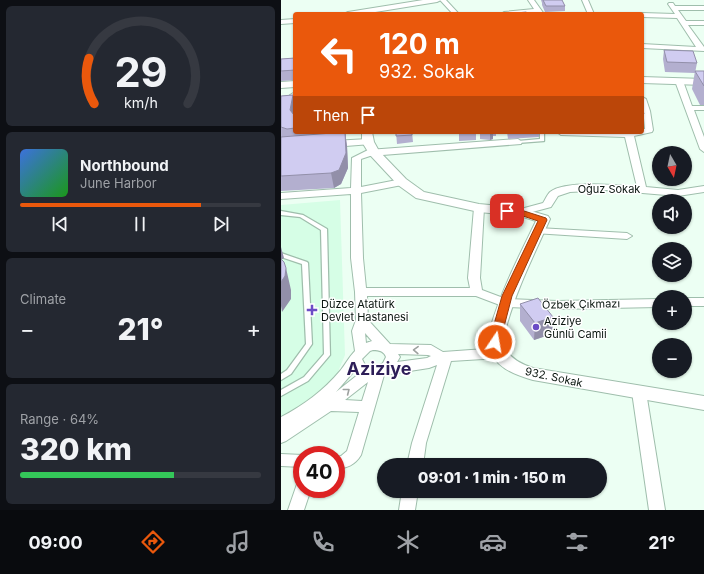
<!DOCTYPE html>
<meta charset="utf-8">
<style>
body{margin:0;font-family:Inter,sans-serif;background:#242831;color:#f1f3f6;height:100vh;display:flex;flex-direction:column;font-size:15px;white-space:nowrap}
*{box-sizing:border-box;margin:0}
p{font-size:13px;color:#9ea1a6}
.icon{flex:none;width:22px;height:22px;fill:none;stroke:currentColor;stroke-width:2;stroke-linecap:round;stroke-linejoin:round}
.map{position:relative;flex:1;overflow:hidden}
.side{display:flex;flex-direction:column;gap:6px;padding:6px;background:#0d0f14;width:281px}
.side>*{flex:none}
.top-card{position:absolute;left:12px;top:12px;width:351px;height:122px;border-radius:4px;box-shadow:0 1px 3px #0004;background:#ea580c;color:#fff;overflow:hidden}
.needle{width:26px;rotate:171deg}
.fabs{position:absolute;left:371px;top:146px;display:grid;gap:8px}
.fabs a{display:grid;place-items:center;width:40px;height:40px;border-radius:50%;background:#171b24;box-shadow:0 1px 3px #0004;font-size:20px}
.speed{position:absolute;left:12px;top:446px;display:flex;gap:8px;font-size:20px;font-weight:700;text-align:center}
.speed>*{display:grid;place-content:center;width:52px;height:52px;border-radius:50%;background:#171b24;box-shadow:0 1px 3px #0004;line-height:1}
.speed .limit{border:6px solid #d22;background:#fff;color:#111}
.pin{position:absolute;display:grid;place-items:center;width:34px;height:34px;color:#fff;margin:-17px;border-radius:8px;box-shadow:0 2px 6px #0006}
.me{position:absolute;width:44px;margin:-22px;rotate:12deg;stroke-linejoin:round;filter:drop-shadow(0 0 3px #0008)}
.turn{display:flex;align-items:center;gap:14px;height:84px;padding:0 20px;font-size:18px}
.turn .icon{width:52px;height:52px;stroke-width:2.5}
.turn b{display:block;font-size:28px;line-height:34px}
.then{display:flex;align-items:center;height:38px;padding:0 20px;background:#0003;gap:8px;font-size:15px}
.big{font-size:30px;font-weight:800;line-height:1.1}
.side .tile{flex:1;display:flex;flex-direction:column;justify-content:center;gap:6px;min-width:0;padding:0 14px;border-radius:6px;background:#242831}
.side .dial{align-items:center;gap:0}
.dial svg{height:104px;overflow:visible;fill:none;stroke:#363941;stroke-width:7;stroke-linecap:round;text-anchor:middle}
.dial text{fill:#f1f3f6;stroke:none}
.song{display:flex;align-items:center;gap:12px}
.cover{width:48px;height:48px;border-radius:6px;background:linear-gradient(135deg,hsl(220 70% 55%),hsl(120 70% 35%))}
.played{height:4px;border-radius:2px;background:linear-gradient(90deg,#ea580c 75%,#363941 75%)}
.keys{display:flex;justify-content:space-around;direction:ltr}
.heat{display:flex;justify-content:space-between;align-items:center;font-size:22px;direction:ltr}
.charge{height:6px;border-radius:3px;background:linear-gradient(90deg,#34c759 64%,#363941 0)}
.trip{position:absolute;left:96px;top:458px;width:230px;height:40px;border-radius:20px;background:#171b24;box-shadow:0 1px 3px #0004;font-weight:800;line-height:40px;text-align:center}
.tabs{display:flex;height:64px;justify-content:space-around;align-items:center;background:#090b0e;color:#9ea1a6}
.tabs .icon{width:28px;height:28px}
.tabs .active{color:#ea580c}
.tabs b{font-size:18px;color:#f1f3f6}
main{display:flex;flex:1;min-height:0}
.map>svg:first-child{display:block}
.built{fill:#d6fee6}
.lines{fill:none;stroke-linecap:round;stroke-linejoin:round}
.service-casing{stroke:#9fbeac;stroke-width:2.5}
.pedestrian-casing{stroke:#9fbeac;stroke-width:2}
.minor-casing{stroke:#9fbeac;stroke-width:2}
.tertiary-casing{stroke:#9fbeac;stroke-width:2}
.secondary-casing{stroke:#9fbeac;stroke-width:2}
.service{fill:#fff;fill-rule:evenodd}
.pedestrian{fill:#fff;fill-rule:evenodd}
.minor{fill:#fff;fill-rule:evenodd}
.tertiary{fill:#fff;fill-rule:evenodd}
.secondary{fill:#fff;fill-rule:evenodd}
.wall{fill:#b3afcf}
.shaded-wall{fill:#928fa9}
.building{fill:#d0ccf1;stroke:#928fa9}
.oneway{stroke:#9da19f}
.route{fill:#ea580c;stroke:#983908}
.poi-dot{fill:#6b4cc6;stroke:#fff;stroke-width:1.5}
.labels{text-anchor:middle;dominant-baseline:central;stroke-width:3;stroke-linejoin:round;paint-order:stroke}
.street-label{font-size:11px;fill:#0a150f;stroke:#fff}
.poi-label{font-size:11px;fill:#0a150f;stroke:#fff;text-anchor:start}
.near-district-label{font-size:18px;font-weight:bold;fill:#2d1e58;stroke:#fff}
</style>
<main>
<section class="side">
<div class="tile dial"><svg viewBox="0 0 100 80">
<path d="M14 69A42 42 0 1 1 86 69"/>
<path d="M14 69A42 42 0 0 1 10 34" stroke="#ea580c"/>
<text x="50" y="56" font-size="32" font-weight="700">29</text>
<text x="50" y="72" font-size="11">km/h</text>
</svg></div>
<div class="tile">
<div class="song"><i class="cover"></i><div><b>Northbound</b><p>June Harbor</p></div></div>
<div class="played"></div>
<div class="keys"><svg class="icon" aria-label="previous" viewBox="0 0 24 24"><path d="M18 5L8 12l10 7zM5 5v14"/></svg><svg class="icon" aria-label="pause" viewBox="0 0 24 24"><path d="M8 5v14M16 5v14"/></svg><svg class="icon" aria-label="next" viewBox="0 0 24 24"><path d="M6 5l10 7-10 7zM19 5v14"/></svg></div>
</div>
<div class="tile"><p>Climate</p>
<div class="heat"><a>−</a><b class="big">21°</b><a>+</a></div>
</div>
<div class="tile"><p>Range · 64%</p><b class="big">320 km</b><div class="charge"></div></div>
</section>
<div class="map">
<svg width="423" height="510" viewBox="0 0 423 510">
<rect width="100%" height="100%" fill="#ecfff3"/>
<path class="built" d="M59,200l5,155 -10,24 -38,29 -16,9v-212z"/>
<g class="lines">
<g class="service-casing">
<path id="service" d="M259,132h4v9l-26,2 -2,-1 2,-1 22,-2z
M0,211l22,4 24,14 3,126 -22,26 -27,15v-6l23,-13 20,-23 -3,-124 -21,-13 -19,-2z
M0,253l26,9 1,1 4,81 -21,30 -10,6v-6l6,-4 19,-26 -4,-80 -21,-7z"/>
</g>
<g class="pedestrian-casing">
<path id="pedestrian" d="M14,92v12l-6,-3 1,-6z"/>
</g>
<g class="minor-casing">
<path id="minor" d="M159,0h6l13,14h-6z
M247,0h6l10,14h-6l-2,-2 -35,2 3,-2 30,-3z
M301,0h6l6,14h-6z
M388,3h4l2,3h29v4h-26l8,11h18v4h-16l16,22v4l-62,-3v-4l54,3 -19,-29 -35,-1v-3h-2l2,-1 33,1 -7,-10z
M395,79h3l4,2 9,25h12v4h-10l10,27v15l-4,-3 -25,-68z
M361,97l4,2 4,12 3,19 -1,2 -18,4 12,51 32,3 26,-4v6l-26,4 -71,-6 -37,2 -12,4 -7,11 -30,8 -4,-1 -1,-2 1,-2 26,-7c2,-3 4,-8 7,-11 14,-12 68,-7 87,-5l-12,-50 -64,-2 -4,-3h85v-3h3z
M87,139l4,3 -1,2 -38,3 -4,-3 4,-3z
M237,139l4,3 -1,2 -151,12 -9,3v28l41,-8 5,3 -5,3 -41,8 2,65 3,30h104l-2,-10 6,-70 5,-3 5,3 -4,70 2,12 24,9 51,2 102,-2v8l-102,2 -52,-2 -29,-11h-109l1,24 22,24 41,1 12,7 56,-4 5,2 1,3 -1,3 -5,2 -48,3 -25,82 -3,22h-16l5,-22 25,-78 -8,3 -45,7 -23,80c-6,10 -14,13 -25,14v-12l5,-1 6,-5 12,-39 -28,-1 -45,30 -5,2v-26c22,-11 43,-27 59,-46 5,-6 9,-14 15,-20l-3,-20 4,-11 -1,-28 -4,-34v-64l-70,5v-6l70,-5 1,-30 16,-8zM84,333l7,8 -6,2zM92,350c6,0 11,1 13,7l-3,6 -5,3 -13,-1 -3,-6 8,-8zM117,354l30,1 3,1 -4,2 -30,4 3,-5zM74,370l5,3 -24,19zM87,382l-6,19 -17,-1z
M257,228l89,5 5,3 -5,3 -93,-6 -1,-2z
M404,298h19v8h-19z
M358,387l5,1 2,4 19,118h-16l-17,-118 2,-4z
M0,454l22,1 -1,12 -21,-1z
M21,482v7h9l-7,21h-16l9,-26z
M121,491h16l-3,19h-16z"/>
</g>
<g class="tertiary-casing">
<path id="tertiary" d="M142,0h18l-4,2 -74,12h-19l4,-2z
M14,19v4l-14,1v-4z
M81,132h10l2,10 5,9 27,28 18,13 55,12 42,4 27,8 2,3c-16,36 -34,71 -44,109 -1,5 -3,11 -2,15 2,14 17,21 29,25l171,28v14l-171,-30c-20,-6 -40,-13 -45,-36 -2,-5 1,-10 2,-15 11,-38 29,-73 46,-108l-16,-5 -41,-4 -63,-14 -18,-13 -28,-30 -8,-13z"/>
</g>
<g class="secondary-casing">
<path id="secondary" d="M361,77l62,2v6l-62,-2z
M14,81v6l-14,1v-6z"/>
</g>
<use href="#service" class="service"/>
<use href="#pedestrian" class="pedestrian"/>
<use href="#minor" class="minor"/>
<use href="#tertiary" class="tertiary"/>
<use href="#secondary" class="secondary"/>
</g>
<path class="wall" d="M260,0h21l3,6v5l-20,1 -3,-7v-2z
M383,50l33,13 -2,10 -30,-1 -2,-13z
M14,58v22l-14,1v-22z
M414,71h9v34h-4l-8,-16z
M12,95l2,11 -1,9 1,1v16h50l2,14 1,22 -7,16 -7,4 -53,3v-95z
M361,107l2,7 -1,7h-1z
M115,132h16l1,10 -16,2z
M178,132h17v8l-17,1z
M199,132h16v4h-3v3l-3,1 -10,-1z
M226,132h32v5l-31,2z
M239,304l33,13 -1,17 -18,6 -14,-19z"/>
<path class="shaded-wall" d="M12,95l2,11v5l-2,13 -3,-14z
M64,132l2,14 1,22 -7,16 -7,4 -3,-15z
M209,132h3v7l-3,1z
M0,247l3,11 -3,2z
M5,268l5,22v9l-9,13 -1,-6v-24z
M272,317l-1,17 -18,6 1,-17z"/>
<path class="building" d="M262,0h19l3,6h-19z
M245,12l3,2h-22z
M383,50l29,1 4,12 -30,-1z
M14,58v12l-14,1v-12z
M414,71h9v15z
M12,95l-3,15 4,5 1,1v12l-8,1 -6,-2v-31z
M361,107l2,7h-2z
M64,132l1,21 -7,17 -8,3 -50,3v-39z
M115,132h16v3l-16,1z
M178,132h17v1h-17z
M0,259l3,3 2,6 -1,8 -4,6z
M257,298l15,19 -18,6 -15,-19z"/>
<defs><path id="oneway-chevron" d="M-2-3.5L2.5 0L-2 3.5" fill="none" stroke-width="1.6" stroke-linecap="round" stroke-linejoin="round"/></defs>
<g class="oneway">
<use href="#oneway-chevron" transform="translate(135 350) rotate(-178)"/>
<use href="#oneway-chevron" transform="translate(66 391) rotate(-38)"/>
</g>
<path class="route" d="M226,208l14,2 25,8 1,2 -35,76 -12,46 -2,3h-7l-2,-3 13,-46 36,-75 -18,-6 -16,-2 -2,-2z"/>
<g class="poi-dot">
<path d="M29 304h4v4h4v4h-4v4h-4v-4h-4v-4h4z"/>
<circle cx="255" cy="327" r="4"/>
</g>
<g class="labels">
<g class="street-label">
<text x="328" y="189">Oğuz Sokak</text>
<text transform="translate(300 304) rotate(-1)">Özbek Çıkmazı</text>
<text transform="translate(273 377) rotate(12)">932. Sokak</text>
</g>
<g class="poi-label">
<text x="40" y="304">Düzce Atatürk<tspan x="40" dy="13">Devlet Hastanesi</tspan></text>
<text x="263" y="321">Aziziye<tspan x="263" dy="13">Günlü Camii</tspan></text>
</g>
<g class="near-district-label">
<text x="98" y="368">Aziziye</text>
</g>
</g>
</svg>
<div class="fabs">
<a><svg class="needle" viewBox="-14 -14 28 28"><path d="M0-13l5 13h-10z" fill="#e53935"/><path d="M0 13l5-13h-10z" fill="#9ea1a6"/></svg></a>
<a><svg class="icon" aria-label="sound" viewBox="0 0 24 24"><path d="M4 9h4l5-4v14l-5-4H4zM17 9q2 3 0 6"/></svg></a>
<a><svg class="icon" aria-label="layers" viewBox="0 0 24 24"><path d="M12 4l9 5-9 5-9-5zM3 14l9 5 9-5"/></svg></a>
<a>+</a>
<a>−</a>
</div>
<div class="speed"><div class="limit">40</div></div>
<div class="pin" style="left:226px;top:211px;background:#d93025"><svg class="icon" aria-label="arrive" viewBox="0 0 24 24"><path d="M6 21V4h12l-3 4 3 4H6"/></svg></div>
<svg class="me" style="left:214px;top:342px" viewBox="-20 -20 40 40"><circle r="17" fill="#ea580c" stroke="#fff" stroke-width="3"/><path d="M0-11L8 9 0 5-8 9z" fill="#fff"/></svg>
<div class="trip">09:01 · 1 min · 150 m</div>
<div class="top-card">
<div class="turn"><svg class="icon" aria-label="left" viewBox="0 0 24 24"><path d="M17 20v-9H6M10 6l-5 5 5 5"/></svg><div><b>120 m</b>932. Sokak</div></div>
<div class="then">Then<svg class="icon" aria-label="arrive" viewBox="0 0 24 24"><path d="M6 21V4h12l-3 4 3 4H6"/></svg></div>
</div>
</div>
</main>
<nav class="tabs">
<b>09:00</b>
<svg class="icon active" aria-label="directions" viewBox="0 0 24 24"><path d="M12 3l9 9-9 9-9-9zM9 14v-3h6M13 9l2 2-2 2"/></svg>
<svg class="icon" aria-label="music" viewBox="0 0 24 24"><path d="M9 18V5l10-2v13"/><circle cx="6" cy="18" r="3"/><circle cx="16" cy="16" r="3"/></svg>
<svg class="icon" aria-label="phone" viewBox="0 0 24 24"><path d="M5 4h4l2 5-3 2q2 4 5 5l2-3 5 2v4C11 20 4 13 5 4z"/></svg>
<svg class="icon" aria-label="climate" viewBox="0 0 24 24"><path d="M12 3v18M4 7l16 10M4 17L20 7"/></svg>
<svg class="icon" aria-label="car" viewBox="0 0 24 24"><path d="M5 17H2v-5l4-1 3-4h7l3 4 3 1v5h-3M9 17h6M6 11h13"/><circle cx="7" cy="17" r="2"/><circle cx="17" cy="17" r="2"/></svg>
<svg class="icon" aria-label="filters" viewBox="0 0 24 24"><path d="M4 7h16M4 17h16"/><circle cx="9" cy="7" r="2"/><circle cx="15" cy="17" r="2"/></svg>
<b>21°</b>
</nav>
